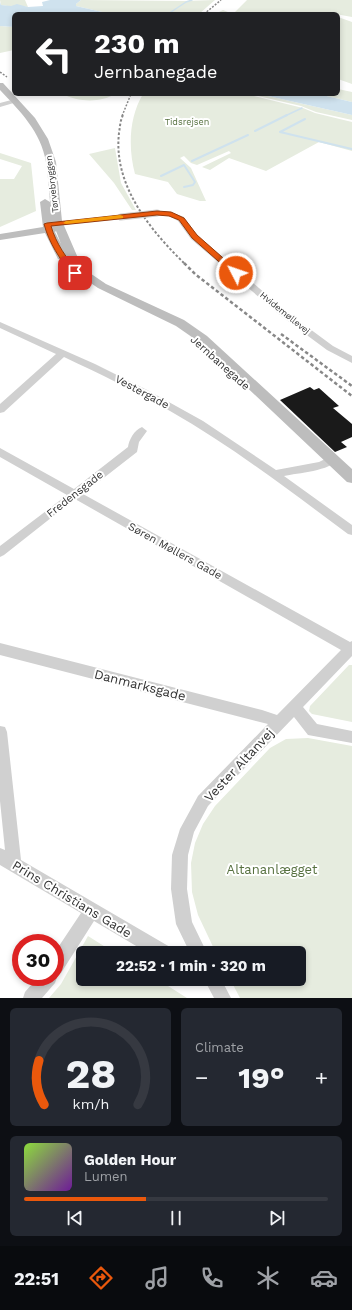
<!DOCTYPE html>
<meta charset="utf-8">
<style>
body{margin:0;font-family:"Work Sans",sans-serif;background:#242831;color:#f1f3f6;height:100vh;display:flex;flex-direction:column;font-size:15px;white-space:nowrap}
*{box-sizing:border-box;margin:0}
p{font-size:13px;color:#9ea1a6}
.icon{flex:none;width:22px;height:22px;fill:none;stroke:currentColor;stroke-width:2;stroke-linecap:round;stroke-linejoin:round}
.map{position:relative;height:998px;overflow:hidden}
.details{display:flex;flex-direction:column;gap:10px;padding:10px;background:#0d0f14;flex:1}
.details>*{flex:none}
.hud{position:absolute;left:12px;top:12px;width:328px;height:84px;border-radius:6px;box-shadow:0 2px 6px #0003;background:#202124;color:#fff;overflow:hidden}
.speed{position:absolute;left:12px;top:934px;display:flex;gap:8px;font-size:20px;font-weight:700;text-align:center}
.speed>*{display:grid;place-content:center;width:52px;height:52px;border-radius:50%;background:#171b24;box-shadow:0 2px 6px #0003;line-height:1}
.speed .limit{border:6px solid #d22;background:#fff;color:#111}
.pin{position:absolute;display:grid;place-items:center;width:34px;height:34px;color:#fff;margin:-17px;border-radius:8px;box-shadow:0 2px 6px #0006}
.me{position:absolute;width:44px;margin:-22px;rotate:311deg;stroke-linejoin:round;filter:drop-shadow(0 0 3px #0008)}
.turn{display:flex;align-items:center;gap:14px;height:84px;padding:0 16px;font-size:18px}
.turn .icon{width:52px;height:52px;stroke-width:2.5}
.turn b{display:block;font-size:28px;line-height:34px}
.big{font-size:30px;font-weight:700;line-height:1.1}
.details .tile{flex:1;display:flex;flex-direction:column;justify-content:center;gap:6px;min-width:0;padding:0 14px;border-radius:6px;background:#242831}
.details .dial{align-items:center;gap:0}
.dial svg{height:104px;overflow:visible;fill:none;stroke:#363941;stroke-width:7;stroke-linecap:round;text-anchor:middle}
.dial text{fill:#f1f3f6;stroke:none}
.song{display:flex;align-items:center;gap:12px}
.cover{width:48px;height:48px;border-radius:6px;background:linear-gradient(135deg,hsl(90 70% 55%),hsl(280 70% 35%))}
.played{height:4px;border-radius:2px;background:linear-gradient(90deg,#ea580c 40%,#363941 40%)}
.keys{display:flex;justify-content:space-around;direction:ltr}
.heat{display:flex;justify-content:space-between;align-items:center;font-size:22px;direction:ltr}
.details .tiles{flex:1;display:grid;gap:10px;grid-template-columns:1fr 1fr}
.tile:last-child{grid-column:span 2}
.trip{position:absolute;left:76px;top:946px;width:230px;height:40px;border-radius:6px;background:#171b24;box-shadow:0 2px 6px #0003;font-weight:700;line-height:40px;text-align:center}
.dock{display:flex;height:64px;justify-content:space-around;align-items:center;background:#090b0e;color:#9ea1a6}
.dock .icon{width:28px;height:28px}
.dock .selected{color:#ea580c}
.dock b{font-size:18px;color:#f1f3f6}
.map>svg:first-child{display:block}
.green{fill:#e6ecdf}
.water{fill:#cfe2ee}
.lines{fill:none;stroke-linecap:round;stroke-linejoin:round}
.stream-far1{stroke:#cfe2ee;stroke-width:1.5}
.stream{stroke:#cfe2ee;stroke-width:2}
.building{fill:#1a1a1a}
.street{fill:#d0d0d0;fill-rule:evenodd}
.secondary{fill:#bdbdbd;fill-rule:evenodd}
.rail-far2{stroke:#888;stroke-width:1.5;stroke-dasharray:2 1.5;stroke-linecap:butt}
.rail-far1{stroke:#888;stroke-width:2;stroke-dasharray:2.5 2;stroke-linecap:butt}
.rail{stroke:#888;stroke-width:2.5;stroke-dasharray:3.5 2.5;stroke-linecap:butt}
.street-bridge{stroke:#d0d0d0;stroke-width:7}
.route{fill:#ea580c;stroke:#983908}
.slow{fill:#f59e0b}
.labels{text-anchor:middle;dominant-baseline:central;stroke-width:4;stroke-linejoin:round;paint-order:stroke}
.far-park-label{font-size:9px;fill:#56703f;stroke:#fff}
.far-street-label{font-size:9px;fill:#333;stroke:#fff}
.street-label{font-size:11px;fill:#333;stroke:#fff}
.near-street-label{font-size:13px;fill:#333;stroke:#fff}
.near-park-label{font-size:13px;fill:#56703f;stroke:#fff}
</style>
<div class="map">
<svg width="352" height="998" viewBox="0 0 352 998">
<rect width="100%" height="100%" fill="#fff"/>
<path class="green" d="M0,0h25l3,7c-11,-2 -17,0 -27,-2z
M81,0l104,1 30,-1 -16,14h-88l-35,-8v-2z
M247,0h105v17l-22,-4 -115,1 8,-4 10,4z
M338,17l14,5v62l-14,-5z
M0,26l14,1v23l-14,3z
M338,89l14,3v10l-34,-8h20z
M63,94h52c-14,9 -38,8 -52,0z
M143,94h103l57,14 12,5 37,9v29l-33,-9 -53,29 -37,-13 -19,12 -8,-3 29,-14 -2,-2 -32,14 -6,-2 -7,-7 -4,2 11,10 15,33h-6l-23,-7 -9,-12 -33,-8c-7,-26 -6,-57 8,-80z
M250,94h9l93,21v5l-36,-8 -15,-6z
M115,148l6,35 15,27h-4l-18,-27 -25,-29z
M0,153l31,10 5,48 -36,16v-48h14l8,-13 -22,-7z
M349,665h3v57l-40,-8 -3,-3 1,-5z
M308,738l44,8v252h-112l-10,-19h69v-26h-83l-18,-38 -6,-23 -1,-29 4,-20 8,-19 12,-18 55,-58 16,-9z
M88,936l27,17h-32v26h74l30,19h-138l12,-14z"/>
<path class="water" d="M50,0h31l-5,4v2l35,8c-8,0 -44,-3 -47,0h-50v13l-14,-1v-24l1,3 10,1 6,-2 11,3 15,-1 -1,-4z
M259,94h59l34,8v13z"/>
<g class="lines">
<path class="stream-far1" d="M168,14l18,-12 6,-2
M285,116l17,-8"/>
<path class="stream" d="M305,119l-25,13 72,17
M255,131l32,-16
M192,161l56,-26
M161,176l23,-11 11,17 -2,3 -9,2"/>
</g>
<path class="building" d="M310,387l4,3 5,-2 20,18 -6,2 19,16v13l-11,5 6,5 -12,5 -55,-52z"/>
<g class="lines">
<path class="street" d="M15,99l3,2 -1,1 -17,5v-4z
M154,211l17,1 13,5 13,18 90,77 46,34 19,10v7l-25,-13 -46,-34 -90,-77 -13,-18 -9,-5 -15,-1z
M121,215h3v4l-66,7 -4,-2 4,-2z
M0,322l95,42 54,27 54,30 73,49 43,-8 14,-7 4,1 1,3c-7,12 -41,14 -54,17l68,49v10l-4,-1c-58,-43 -115,-87 -178,-123 -34,-20 -70,-37 -106,-54l-60,55 -4,1v-9l56,-50 -56,-26z
M142,427l5,4 -8,11 -2,10 -54,42 267,148 2,-1v15l-49,51 14,17 35,7v12l-44,-8 -14,-18 -86,89 -14,26 -6,23 -1,34 5,33 15,31h-17l-14,-29 -5,-35 1,-34 8,-26 18,-33 70,-72 -268,-69v-12l262,67 15,5 64,-65 -266,-151 -71,56 -4,2v-11l67,-51 -67,-38v-9l74,41 54,-42c1,-7 6,-17 14,-20z
M0,726l5,1 2,5 14,128 149,87 2,6h-24l-54,-32 -33,52 -5,2 1,2 -2,6 -13,15h-19l2,-6 13,-15h17v-25l26,-39 -81,-48v-17l5,2 -5,-49z
M204,979h17l10,19h-17z"/>
<path class="secondary" d="M0,83h3l32,35 13,21 8,23 6,59 16,37 6,11 22,15 78,36 23,16 145,133v14l-5,-1 -148,-140 -23,-16 -78,-38 -22,-15 -9,-15 -5,2 -4,-1 -13,-26 -45,7v-6l43,-7 -3,-25 5,-3 5,3c-1,-13 -2,-27 -4,-40 -5,-30 -26,-51 -46,-72zM56,231l5,13 -6,-12z"/>
<path class="rail-far2" d="M204,14l17,-14
M0,72l7,5
M122,116l9,-22"/>
<path class="rail-far1" d="M123,115c-3,6 -3,12 -4,18 -6,52 31,97 66,131"/>
<path class="rail" d="M184,263l11,11 157,122
M281,334l71,52"/>
<path class="street-bridge" d="M121,217l36,-4"/>
</g>
<path class="route" d="M157,211l14,1 13,6 13,17 42,37v3h-5l-42,-37 -13,-18 -10,-4 -12,-1 -106,11c5,18 16,32 27,47l-6,2c-12,-16 -23,-32 -28,-51l3,-1z"/>
<path class="slow" d="M120,215l3,1v2l-57,6 -3,-1 3,-2z"/>
<g class="labels">
<g class="far-park-label">
<text x="187" y="122">Tidsrejsen</text>
</g>
<g class="far-street-label">
<text transform="translate(52 184) rotate(-97)">Tørvebryggen</text>
<text transform="translate(285 313) rotate(39)">Hvidemøllevej</text>
</g>
<g class="street-label">
<text transform="translate(220 363) rotate(42)">Jernbanegade</text>
<text transform="translate(142 392) rotate(28)">Vestergade</text>
<text transform="translate(75 494) rotate(-38)">Fredensgade</text>
<text transform="translate(175 551) rotate(29)">Søren Møllers Gade</text>
</g>
<g class="near-street-label">
<text transform="translate(140 685) rotate(14)">Danmarksgade</text>
<text transform="translate(239 765) rotate(-47)">Vester Altanvej</text>
<text transform="translate(72 899) rotate(31)">Prins Christians Gade</text>
</g>
<g class="near-park-label">
<text x="272" y="869">Altananlægget</text>
</g>
</g>
</svg>
<div class="speed"><div class="limit">30</div></div>
<div class="pin" style="left:75px;top:273px;background:#d93025"><svg class="icon" aria-label="arrive" viewBox="0 0 24 24"><path d="M6 21V4h12l-3 4 3 4H6"/></svg></div>
<svg class="me" style="left:236px;top:273px" viewBox="-20 -20 40 40"><circle r="17" fill="#ea580c" stroke="#fff" stroke-width="3"/><path d="M0-11L8 9 0 5-8 9z" fill="#fff"/></svg>
<div class="trip">22:52 · 1 min · 320 m</div>
<div class="hud">
<div class="turn"><svg class="icon" aria-label="left" viewBox="0 0 24 24"><path d="M17 20v-9H6M10 6l-5 5 5 5"/></svg><div><b>230 m</b>Jernbanegade</div></div>
</div>
</div>
<section class="details">
<div class="tiles">
<div class="tile dial"><svg viewBox="0 0 100 80">
<path d="M14 69A42 42 0 1 1 86 69"/>
<path d="M14 69A42 42 0 0 1 10 35" stroke="#ea580c"/>
<text x="50" y="56" font-size="32" font-weight="700">28</text>
<text x="50" y="72" font-size="11">km/h</text>
</svg></div>
<div class="tile"><p>Climate</p>
<div class="heat"><a>−</a><b class="big">19°</b><a>+</a></div>
</div>
<div class="tile">
<div class="song"><i class="cover"></i><div><b>Golden Hour</b><p>Lumen</p></div></div>
<div class="played"></div>
<div class="keys"><svg class="icon" aria-label="previous" viewBox="0 0 24 24"><path d="M18 5L8 12l10 7zM5 5v14"/></svg><svg class="icon" aria-label="pause" viewBox="0 0 24 24"><path d="M8 5v14M16 5v14"/></svg><svg class="icon" aria-label="next" viewBox="0 0 24 24"><path d="M6 5l10 7-10 7zM19 5v14"/></svg></div>
</div>
</div>
</section>
<nav class="dock">
<b>22:51</b>
<svg class="icon selected" aria-label="directions" viewBox="0 0 24 24"><path d="M12 3l9 9-9 9-9-9zM9 14v-3h6M13 9l2 2-2 2"/></svg>
<svg class="icon" aria-label="music" viewBox="0 0 24 24"><path d="M9 18V5l10-2v13"/><circle cx="6" cy="18" r="3"/><circle cx="16" cy="16" r="3"/></svg>
<svg class="icon" aria-label="phone" viewBox="0 0 24 24"><path d="M5 4h4l2 5-3 2q2 4 5 5l2-3 5 2v4C11 20 4 13 5 4z"/></svg>
<svg class="icon" aria-label="climate" viewBox="0 0 24 24"><path d="M12 3v18M4 7l16 10M4 17L20 7"/></svg>
<svg class="icon" aria-label="car" viewBox="0 0 24 24"><path d="M5 17H2v-5l4-1 3-4h7l3 4 3 1v5h-3M9 17h6M6 11h13"/><circle cx="7" cy="17" r="2"/><circle cx="17" cy="17" r="2"/></svg>
</nav>
